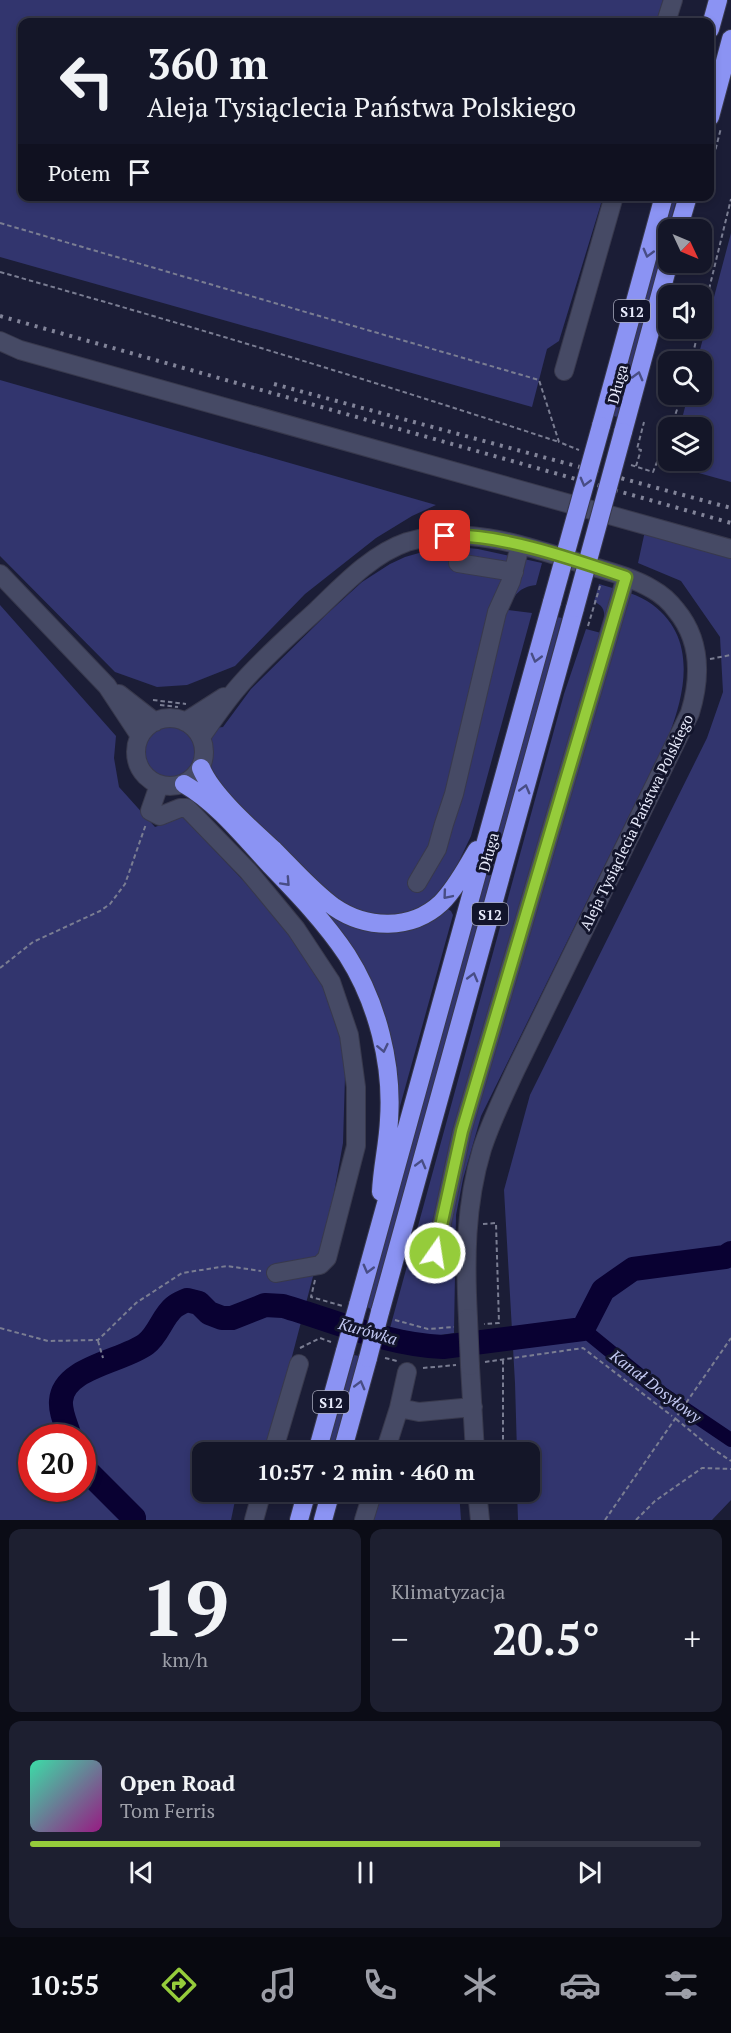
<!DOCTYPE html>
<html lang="pl">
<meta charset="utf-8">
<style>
body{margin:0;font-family:"PT Serif",serif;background:#1d1f30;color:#f1f3f6;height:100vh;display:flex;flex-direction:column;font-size:22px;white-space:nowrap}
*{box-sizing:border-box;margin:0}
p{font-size:20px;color:#9d9fa8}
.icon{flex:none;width:33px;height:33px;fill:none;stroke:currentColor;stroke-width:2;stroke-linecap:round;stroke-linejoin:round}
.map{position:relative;height:1520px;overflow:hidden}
.panel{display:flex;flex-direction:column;gap:9px;padding:9px;background:#0b0c16;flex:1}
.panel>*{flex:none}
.top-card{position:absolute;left:18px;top:18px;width:696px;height:183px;border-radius:12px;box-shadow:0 3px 9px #0003,0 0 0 2px #333545;background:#141628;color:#f1f3f6;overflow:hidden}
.needle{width:39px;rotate:134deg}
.buttons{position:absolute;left:658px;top:219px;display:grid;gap:12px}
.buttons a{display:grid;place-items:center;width:54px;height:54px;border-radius:12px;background:#141628;box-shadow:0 3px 9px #0003,0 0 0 2px #333545;font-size:30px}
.speed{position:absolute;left:18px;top:1424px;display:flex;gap:12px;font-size:30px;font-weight:700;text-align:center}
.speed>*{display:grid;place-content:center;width:78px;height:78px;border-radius:50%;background:#141628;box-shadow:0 3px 9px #0003,0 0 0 2px #333545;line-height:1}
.speed .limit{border:9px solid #d22;background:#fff;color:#111}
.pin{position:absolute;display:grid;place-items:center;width:51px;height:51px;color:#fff;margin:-26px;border-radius:12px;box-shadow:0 3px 9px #0006}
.me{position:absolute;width:66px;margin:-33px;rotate:13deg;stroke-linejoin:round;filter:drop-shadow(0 0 4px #0008)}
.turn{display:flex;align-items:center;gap:21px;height:126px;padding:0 30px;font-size:27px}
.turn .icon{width:78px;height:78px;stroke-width:2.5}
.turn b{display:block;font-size:42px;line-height:51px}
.then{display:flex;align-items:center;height:57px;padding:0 30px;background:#0003;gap:12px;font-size:22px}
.big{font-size:45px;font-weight:700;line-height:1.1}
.panel .card{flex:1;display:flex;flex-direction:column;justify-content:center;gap:9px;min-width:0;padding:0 21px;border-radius:12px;background:#1d1f30}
.panel .dial{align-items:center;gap:0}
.dial b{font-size:78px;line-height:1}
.song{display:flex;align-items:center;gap:18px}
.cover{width:72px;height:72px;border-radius:9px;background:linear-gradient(135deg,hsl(160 70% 55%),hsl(310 70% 35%))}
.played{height:6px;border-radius:3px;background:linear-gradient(90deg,#95cc3b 70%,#333545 70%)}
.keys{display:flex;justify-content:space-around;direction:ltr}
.heat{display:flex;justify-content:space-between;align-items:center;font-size:33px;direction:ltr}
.panel .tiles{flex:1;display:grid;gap:9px;grid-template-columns:1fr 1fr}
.card:last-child{grid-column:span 2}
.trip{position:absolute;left:192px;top:1442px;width:348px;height:60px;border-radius:12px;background:#141628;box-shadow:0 3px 9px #0003,0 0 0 2px #333545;font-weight:700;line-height:60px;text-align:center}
.dock{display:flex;height:96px;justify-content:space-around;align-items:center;background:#080910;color:#9d9fa8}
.dock .icon{width:42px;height:42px}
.dock .on{color:#95cc3b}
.dock b{font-size:27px;color:#f1f3f6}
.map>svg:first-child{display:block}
.green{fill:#32356e;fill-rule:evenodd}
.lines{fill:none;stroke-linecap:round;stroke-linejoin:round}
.canal{stroke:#090132;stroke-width:14}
.river{stroke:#090132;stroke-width:24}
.minor-casing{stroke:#38394d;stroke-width:20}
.highway-casing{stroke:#38394d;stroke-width:20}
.path{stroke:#7a7d92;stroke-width:2;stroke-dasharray:4.5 3;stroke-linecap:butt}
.minor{stroke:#464a65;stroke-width:18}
.highway{stroke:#8b93f3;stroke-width:18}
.rail{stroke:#828499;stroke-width:4;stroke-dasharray:3 6;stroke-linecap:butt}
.minor-bridge-casing{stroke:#38394d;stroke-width:20;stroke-linecap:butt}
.highway-bridge-casing{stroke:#38394d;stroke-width:20;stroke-linecap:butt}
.minor-bridge{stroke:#464a65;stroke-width:18}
.highway-bridge{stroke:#8b93f3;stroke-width:18}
.oneway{stroke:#484d85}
.route-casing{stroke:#618526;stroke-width:15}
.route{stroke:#95cc3b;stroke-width:10}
.labels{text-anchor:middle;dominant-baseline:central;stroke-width:6;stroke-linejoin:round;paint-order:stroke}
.shield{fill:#12142b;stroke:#a8aabd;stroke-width:1.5}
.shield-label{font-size:14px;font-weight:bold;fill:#e8ebfc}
.street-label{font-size:15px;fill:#e8ebfc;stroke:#12142b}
.water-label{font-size:16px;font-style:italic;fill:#c2c8f2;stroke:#12142b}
</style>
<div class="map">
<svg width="731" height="1520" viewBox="0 0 731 1520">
<rect width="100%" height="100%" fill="#1b1d36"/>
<path class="green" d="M0,0h663l-7,22h-634v174l581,1 -44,144 -12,8 -15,58 -532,-150z
M672,197h5l-59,220 -5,-1z
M731,233v249l-61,-17 1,-4 31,-1v-32l-22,-1 8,-32 14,-1v-32l-5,-1z
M0,380l436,125 -24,11 -36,22 -71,56 -70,72 -48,19 -30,2 -42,-15 -115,-116z
M648,517l83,24v959l-19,20h-194l-1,-29h13v-39h-13l-2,-69 -11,-193 26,-95 177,-357 16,-46 -3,-55 -39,-56 -43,-18z
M458,547l20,2 64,14 -6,22c-17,2 -22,10 -28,25l24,3 -61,223 -21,44 -16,18 -10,7 -21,9 -23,3 -23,-6 -28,-17 -105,-100 -17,-32 1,-23 7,-11 8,-1 28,-38 77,-76 34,-31 28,-18 15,-7 28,-8z
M599,584c15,5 34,8 48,17 50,32 40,87 22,134l-188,381 -18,63 -7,36 -2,118 -21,3 -43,-8 174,-634 22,-65 15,4c3,-13 8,-26 -7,-31z
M0,605l116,131 -2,22 5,29 36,40 28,-10 109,115 36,58 18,53 -3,100 -11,61 -64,244 -21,4h-45v39h35l-6,29h-231zM32,1437h50v51h-50z
M557,617l5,1 -153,562 -38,129 -4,-2z
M143 753a27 27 0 1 1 54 0a27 27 0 1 1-54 0Z
M199,779l154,147 93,-18 5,3 2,4 -56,202 -24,-123 -178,-211z
M354,1355l5,1 -25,96h-8z
M386,1491h73l2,29h-88l6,-21z"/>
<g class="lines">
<path class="canal" d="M583,1329l77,63 71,48"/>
<path class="river" d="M70,1437c-3,-11 -10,-24 -9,-36 2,-34 63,-40 85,-57 13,-10 16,-27 28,-37 4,-3 9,-5 13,-7l12,3 10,10 13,5h10l33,-13 18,1c52,15 104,39 160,41l140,-18 20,-39 30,-21 92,-12 6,-4
M82,1466l52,52v2"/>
<g class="minor-casing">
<path id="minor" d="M666,22l7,-22
M0,341l20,9 711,199
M564,371l50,-175
M458,563l56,9
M0,574l107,112 33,50
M119,694l36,28
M136 752a34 34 0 1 1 68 0a34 34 0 1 1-68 0Z
M185,722l39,-25
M201,737c12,-17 24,-35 38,-51 23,-27 52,-52 78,-76 26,-25 55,-56 90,-68 20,-6 42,-8 63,-6 39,3 78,17 114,28 23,7 48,13 68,25 9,5 18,13 24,21 25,30 25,67 14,103l-174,356c-12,26 -25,52 -34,80 -17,56 -17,112 -14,169
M159,785l-9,26 10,5 20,-8h7l61,63 48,58 35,53 18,53 7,52v59l-29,112 -7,7 -44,8
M417,883l20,-34 7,-25 10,-30 43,-182 14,-31 9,-35
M431,1273l31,-142 164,-554
M470,1366l5,86
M399,1408l20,4 54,-5
M273,1452l26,-88
M385,1452l14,-44 8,-36
M477,1491l3,29
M254,1520l8,-29
M364,1520l9,-29"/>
</g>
<g class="highway-casing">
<path id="highway" d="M710,29l8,-29
M710,117l21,-78
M678,230l10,-34
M601,426l63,-230
M623,432l46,-170
M201,768c11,27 51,62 73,82 19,19 38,41 60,57 32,22 77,24 107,-4 15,-15 25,-35 36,-53
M184,784c33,19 60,53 86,81 27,28 55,57 77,90 30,47 46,109 42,165 -1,24 -7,48 -8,72
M358,1305l194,-703
M380,1312l195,-704
M317,1452l28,-101
M342,1452l26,-94
M299,1520l8,-29
M323,1520l8,-29"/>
</g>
<path class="path" d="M710,171l11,-43
M0,223l539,157 20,62 20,8
M0,272c188,53 374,109 559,170
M702,318l29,-119
M691,362l8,-34
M671,428l11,-34
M631,465l22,7 16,-40
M636,466l5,-16 -4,-1 7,-27
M588,626l12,-40
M710,659l21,-4
M153,700l33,4
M160,705l18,2
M0,968l33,-26 67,-31 10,-7 15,-20 21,-60
M483,1224l13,-1 3,100 -15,1
M315,1280l-4,17 32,9
M395,1320l33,9 26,-2
M0,1328l48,13 50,-1 38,-37 46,-30 45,-7 34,5
M98,1341l5,17
M300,1348l20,-10 11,4
M385,1358l12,3
M503,1360v92
M485,1362l98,-14 89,68
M423,1368l33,-3
M676,1419l34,28 21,14
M605,1520l126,-182
M636,1520l19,-19 47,-33 29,1"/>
<use href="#minor" class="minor"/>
<use href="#highway" class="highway"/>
<path class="rail" d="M0,316l731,207
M274,384l457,124"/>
<g class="minor-bridge-casing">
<path id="minor-bridge" d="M468,1318l2,48"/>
</g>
<g class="highway-bridge-casing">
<path id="highway-bridge" d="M552,602l49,-176
M575,608l48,-176
M345,1351l13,-46
M368,1358l12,-46"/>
</g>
<use href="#minor-bridge" class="minor-bridge"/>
<use href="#highway-bridge" class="highway-bridge"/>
</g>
<defs><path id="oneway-chevron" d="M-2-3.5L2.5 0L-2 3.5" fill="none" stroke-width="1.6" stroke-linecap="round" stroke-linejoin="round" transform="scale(1.5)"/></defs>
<g class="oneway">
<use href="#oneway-chevron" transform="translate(648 253) rotate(105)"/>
<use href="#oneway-chevron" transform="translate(638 376) rotate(-75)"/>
<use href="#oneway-chevron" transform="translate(585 482) rotate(105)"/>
<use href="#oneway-chevron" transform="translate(536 658) rotate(105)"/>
<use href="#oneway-chevron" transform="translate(525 789) rotate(-75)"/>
<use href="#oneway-chevron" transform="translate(286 882) rotate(47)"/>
<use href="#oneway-chevron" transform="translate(447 895) rotate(130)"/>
<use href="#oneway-chevron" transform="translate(473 977) rotate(-75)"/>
<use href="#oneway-chevron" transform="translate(383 1048) rotate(78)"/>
<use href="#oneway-chevron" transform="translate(421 1164) rotate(-75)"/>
<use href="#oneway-chevron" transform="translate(368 1269) rotate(105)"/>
<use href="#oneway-chevron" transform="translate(360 1385) rotate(-75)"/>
</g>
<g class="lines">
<g class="route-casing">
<path id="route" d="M435,1253l27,-122 164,-554c-50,-17 -130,-45 -181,-41"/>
</g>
<use href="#route" class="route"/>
</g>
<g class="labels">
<g class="shield">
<rect x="614" y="300" width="36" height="22" rx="4.5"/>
<rect x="472" y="903" width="36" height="22" rx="4.5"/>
<rect x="313" y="1391" width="36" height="22" rx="4.5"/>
</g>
<g class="shield-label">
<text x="632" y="311">S12</text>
<text x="490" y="914">S12</text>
<text x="331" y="1402">S12</text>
</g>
<g class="street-label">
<text transform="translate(617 384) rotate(-75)">Długa</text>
<text transform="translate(636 822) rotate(-64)">Aleja Tysiąclecia Państwa Polskiego</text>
<text transform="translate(488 852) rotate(-75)">Długa</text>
</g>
<g class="water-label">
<text transform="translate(368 1331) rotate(16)">Kurówka</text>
<text transform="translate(656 1386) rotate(37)">Kanał Dosyłowy</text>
</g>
</g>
</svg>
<div class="buttons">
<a><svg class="needle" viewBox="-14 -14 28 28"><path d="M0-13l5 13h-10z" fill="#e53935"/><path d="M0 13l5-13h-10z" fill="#9d9fa8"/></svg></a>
<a><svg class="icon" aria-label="sound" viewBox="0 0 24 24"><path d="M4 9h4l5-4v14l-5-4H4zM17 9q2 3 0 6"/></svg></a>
<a><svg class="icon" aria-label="search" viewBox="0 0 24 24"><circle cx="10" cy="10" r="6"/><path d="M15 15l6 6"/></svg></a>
<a><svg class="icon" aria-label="layers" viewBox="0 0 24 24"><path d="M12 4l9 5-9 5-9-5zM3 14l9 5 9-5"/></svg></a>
</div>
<div class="speed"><div class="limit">20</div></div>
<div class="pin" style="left:445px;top:536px;background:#d93025"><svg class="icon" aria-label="arrive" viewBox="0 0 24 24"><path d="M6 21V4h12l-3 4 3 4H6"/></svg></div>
<svg class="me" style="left:435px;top:1253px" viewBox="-20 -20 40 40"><circle r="17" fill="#95cc3b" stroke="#fff" stroke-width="3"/><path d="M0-11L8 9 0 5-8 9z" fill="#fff"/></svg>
<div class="trip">10:57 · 2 min · 460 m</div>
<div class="top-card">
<div class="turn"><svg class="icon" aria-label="left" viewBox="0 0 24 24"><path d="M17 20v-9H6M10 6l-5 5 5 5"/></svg><div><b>360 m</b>Aleja Tysiąclecia Państwa Polskiego</div></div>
<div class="then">Potem<svg class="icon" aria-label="arrive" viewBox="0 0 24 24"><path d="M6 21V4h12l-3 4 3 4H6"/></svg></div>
</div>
</div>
<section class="panel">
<div class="tiles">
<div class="card dial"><b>19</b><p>km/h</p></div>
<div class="card"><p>Klimatyzacja</p>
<div class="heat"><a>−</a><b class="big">20.5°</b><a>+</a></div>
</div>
<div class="card">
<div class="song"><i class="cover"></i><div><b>Open Road</b><p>Tom Ferris</p></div></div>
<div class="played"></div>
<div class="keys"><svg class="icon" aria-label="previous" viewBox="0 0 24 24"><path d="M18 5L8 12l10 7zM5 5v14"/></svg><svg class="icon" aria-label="pause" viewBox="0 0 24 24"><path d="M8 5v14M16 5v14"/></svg><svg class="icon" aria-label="next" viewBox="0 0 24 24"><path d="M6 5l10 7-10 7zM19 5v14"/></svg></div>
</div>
</div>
</section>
<nav class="dock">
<b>10:55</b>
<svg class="icon on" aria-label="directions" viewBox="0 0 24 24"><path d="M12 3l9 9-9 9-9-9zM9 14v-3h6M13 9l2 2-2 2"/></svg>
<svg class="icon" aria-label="music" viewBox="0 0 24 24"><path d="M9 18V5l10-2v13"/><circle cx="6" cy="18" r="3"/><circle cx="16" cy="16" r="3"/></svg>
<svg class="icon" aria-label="phone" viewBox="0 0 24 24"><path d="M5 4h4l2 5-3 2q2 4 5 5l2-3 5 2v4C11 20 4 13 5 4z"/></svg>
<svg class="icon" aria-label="climate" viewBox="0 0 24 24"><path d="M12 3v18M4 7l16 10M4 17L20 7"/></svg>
<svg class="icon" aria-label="car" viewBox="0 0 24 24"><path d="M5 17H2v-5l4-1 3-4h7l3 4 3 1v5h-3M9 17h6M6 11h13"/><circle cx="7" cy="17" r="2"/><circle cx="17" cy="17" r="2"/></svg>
<svg class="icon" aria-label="filters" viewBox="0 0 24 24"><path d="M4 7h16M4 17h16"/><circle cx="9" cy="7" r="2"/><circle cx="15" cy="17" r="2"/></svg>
</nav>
